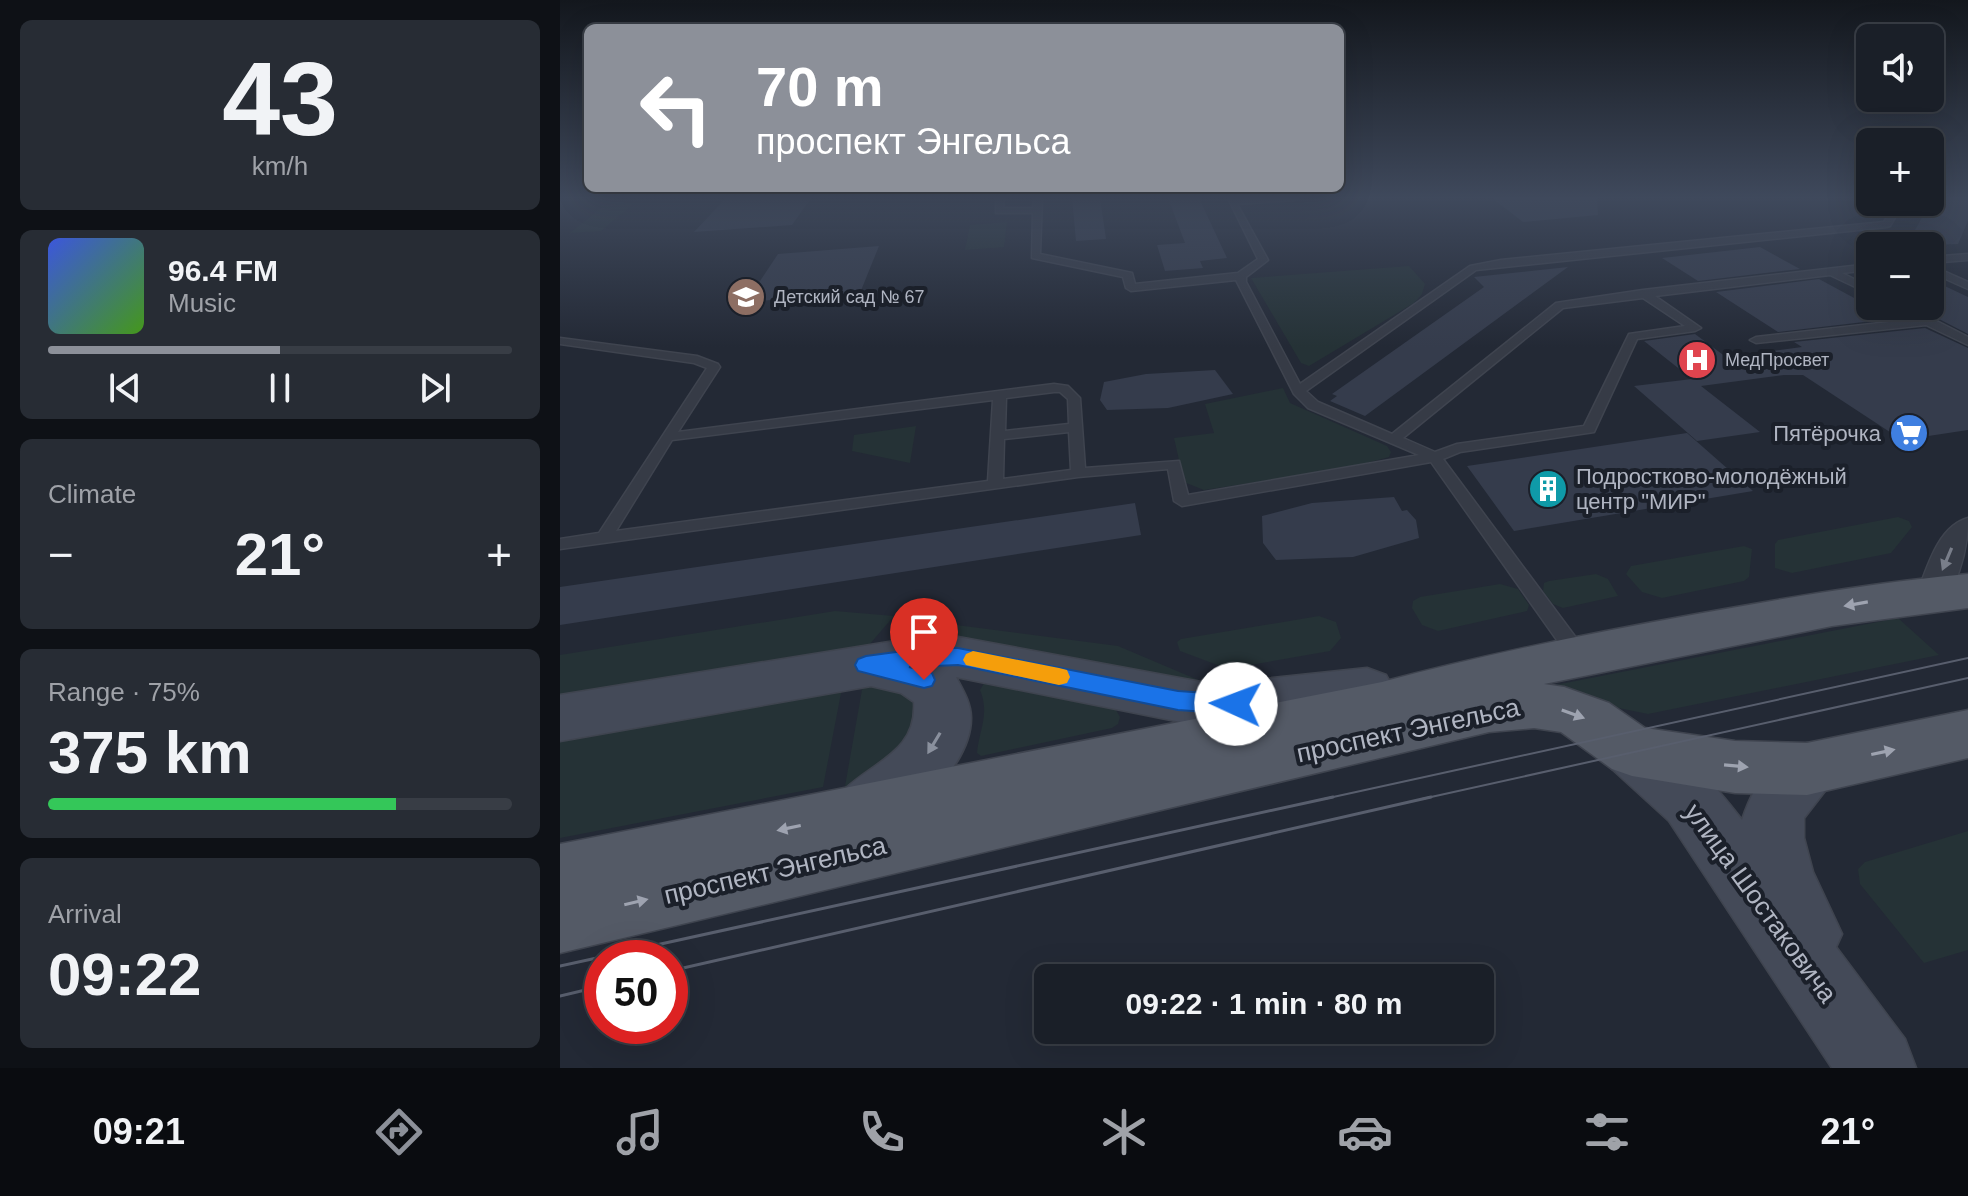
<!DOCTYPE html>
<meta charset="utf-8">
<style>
body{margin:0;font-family:Arial,sans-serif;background:#272c34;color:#f1f3f6;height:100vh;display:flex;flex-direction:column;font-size:30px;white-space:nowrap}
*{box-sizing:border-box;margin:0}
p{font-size:26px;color:#9fa2a8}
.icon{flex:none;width:44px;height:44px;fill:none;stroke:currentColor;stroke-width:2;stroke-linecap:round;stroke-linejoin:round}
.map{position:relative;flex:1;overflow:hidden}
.side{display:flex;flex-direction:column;gap:20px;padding:20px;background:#0e1116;width:560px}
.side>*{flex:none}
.banner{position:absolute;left:24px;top:24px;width:760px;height:168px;border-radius:12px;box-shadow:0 8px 32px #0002,0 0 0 2px #383d45;background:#8c9099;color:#fff;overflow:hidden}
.buttons{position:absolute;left:1296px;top:24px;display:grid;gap:16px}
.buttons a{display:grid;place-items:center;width:88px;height:88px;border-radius:12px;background:#1a1f28;box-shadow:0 8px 32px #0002,0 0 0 2px #383d45;font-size:40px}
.speed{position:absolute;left:24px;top:940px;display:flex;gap:16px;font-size:40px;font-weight:700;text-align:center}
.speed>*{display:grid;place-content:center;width:104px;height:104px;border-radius:50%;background:#1a1f28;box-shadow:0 8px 32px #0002,0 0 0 2px #383d45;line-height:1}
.speed .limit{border:12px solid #d22;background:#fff;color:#111}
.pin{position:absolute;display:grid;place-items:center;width:68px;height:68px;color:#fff;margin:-82px -34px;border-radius:50% 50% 50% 0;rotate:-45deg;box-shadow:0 0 8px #0007}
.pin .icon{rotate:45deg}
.me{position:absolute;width:88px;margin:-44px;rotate:272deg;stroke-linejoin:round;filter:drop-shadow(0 0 6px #0008)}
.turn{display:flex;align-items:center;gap:28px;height:168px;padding:0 40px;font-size:36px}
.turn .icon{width:104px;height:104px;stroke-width:2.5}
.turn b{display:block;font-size:56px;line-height:68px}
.big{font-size:60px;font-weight:800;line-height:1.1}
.side .tile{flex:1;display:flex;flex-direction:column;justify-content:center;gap:12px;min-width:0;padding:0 28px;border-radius:12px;background:#272c34}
.side .dial{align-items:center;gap:0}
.dial b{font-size:104px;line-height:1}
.song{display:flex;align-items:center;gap:24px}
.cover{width:96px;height:96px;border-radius:12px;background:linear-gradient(135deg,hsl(230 70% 55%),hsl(100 70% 35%))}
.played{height:8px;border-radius:4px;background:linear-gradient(90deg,#8c9099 50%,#383d45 50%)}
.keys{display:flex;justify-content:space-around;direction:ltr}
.heat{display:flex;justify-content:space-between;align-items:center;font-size:44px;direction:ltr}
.charge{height:12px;border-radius:6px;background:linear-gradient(90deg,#34c759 75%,#383d45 0)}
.trip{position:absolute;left:474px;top:964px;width:460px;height:80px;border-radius:12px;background:#1a1f28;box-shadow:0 8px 32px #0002,0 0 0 2px #383d45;font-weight:800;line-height:80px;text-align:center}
.dock{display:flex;height:128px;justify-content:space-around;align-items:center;background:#0a0c10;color:#9fa2a8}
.dock .icon{width:56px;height:56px}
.dock .on{color:#8c9099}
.dock b{font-size:36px;color:#f1f3f6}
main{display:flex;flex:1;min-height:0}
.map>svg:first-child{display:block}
.green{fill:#253236}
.building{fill:#353c4c}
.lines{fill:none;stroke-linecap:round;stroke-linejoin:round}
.service-casing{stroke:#3f444f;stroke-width:3}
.minor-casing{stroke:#3f444f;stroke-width:3}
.secondary-casing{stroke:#3f444f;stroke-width:3}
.primary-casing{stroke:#3f444f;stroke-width:3}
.service{fill:#363b46;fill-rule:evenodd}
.minor{fill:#363b46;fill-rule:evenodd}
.secondary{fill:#444a58;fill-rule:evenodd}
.primary{fill:#545a66;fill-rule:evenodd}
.tram-far1{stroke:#585e6d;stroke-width:2}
.tram{stroke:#585e6d;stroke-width:3}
.oneway{fill:#797e8a}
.oneway2{fill:#9ea3b0}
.oneway3{fill:#8a909d}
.route{fill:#1a73e8;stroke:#114b97;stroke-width:2}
.slow{fill:#f59e0b}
.labels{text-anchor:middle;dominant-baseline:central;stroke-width:8;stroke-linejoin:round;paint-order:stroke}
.far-poi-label{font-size:18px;fill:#b0b5c2;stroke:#1b202a;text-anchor:start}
.poi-label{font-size:22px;fill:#b0b5c2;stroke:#1b202a;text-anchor:end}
.near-street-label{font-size:26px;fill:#b0b5c2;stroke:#1b202a}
</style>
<main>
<section class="side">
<div class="tile dial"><b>43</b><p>km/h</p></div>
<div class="tile">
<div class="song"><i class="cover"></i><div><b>96.4 FM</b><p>Music</p></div></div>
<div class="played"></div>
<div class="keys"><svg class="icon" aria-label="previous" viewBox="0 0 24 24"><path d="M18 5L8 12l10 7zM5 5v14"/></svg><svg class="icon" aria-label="pause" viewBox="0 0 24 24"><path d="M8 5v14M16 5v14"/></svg><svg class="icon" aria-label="next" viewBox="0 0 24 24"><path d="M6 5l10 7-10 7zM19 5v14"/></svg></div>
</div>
<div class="tile"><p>Climate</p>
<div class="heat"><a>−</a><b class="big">21°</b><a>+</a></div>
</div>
<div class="tile"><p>Range · 75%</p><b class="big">375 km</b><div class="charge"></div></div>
<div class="tile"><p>Arrival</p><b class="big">09:22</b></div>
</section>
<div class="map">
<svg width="1408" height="1068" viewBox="0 0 1408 1068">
<rect width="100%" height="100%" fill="#232935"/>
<path class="green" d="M74,203l-33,28 -31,2 35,-28z
M447,222l-3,25 -39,3 5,-25z
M849,266l16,18 -3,10 -8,9 -105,63 -8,-3 -50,-85z
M723,388l7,15 97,43 4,6 -2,5 -40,11 -145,22 -20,-8 -10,-44 40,-5 -9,-29z
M356,426l-6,37 -58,-12 2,-16z
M1338,517l11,4 3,6 -21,26 -99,20 -17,-5v-24l3,-4z
M1184,546l8,3 -3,28 -5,4 -82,17 -20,-6 -16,-18 5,-8z
M1036,574l12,5 10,17 -55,12 -10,-4 -10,-13 1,-8 5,-2z
M940,584l18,5 11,16 -2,6 -89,20 -16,-6 -10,-17 1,-7 7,-4z
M275,611l59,5 -25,29 -309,53v-43z
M759,616l17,6 5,16 -11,13 -102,18 -48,-18 -3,-9 4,-3z
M1338,618l41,37 -291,59 -44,-9 -59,-18z
M350,619l208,27 118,50 -327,-55 -19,1z
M426,680l119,25 11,5 4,7 -2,7 -6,4 -131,28 -4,-3c2,-23 13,-39 3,-63z
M339,682l33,40 -88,70 19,-108z
M282,688l-19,99 -263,51v-100z
M1408,831v119l-44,13 -64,-79 -2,-15 7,-7z"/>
<path class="building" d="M166,198h85l-19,27 -98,7z
M512,198h28l6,41 -30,2z
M608,198h31l28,60 -27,3 3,7 -38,3 -8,-26 28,-2z
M932,198h105l1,17 -75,7z
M1373,198h35v23l-10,23 -52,2z
M319,246l-19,47 -114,9 32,-48z
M1200,247l40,22 -102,12 -36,-23z
M1008,267l-203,149 -35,-15 7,-5 -5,-2 152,-107 -10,-10z
M1259,279l50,27h22l16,11 -129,15 -62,-40z
M1370,279l38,18v37l-54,-28h16z
M1365,328l43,20v82l-66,10 -99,-65h-19l-83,11 59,46 -63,9 -63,-55 58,-7 -48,-38 51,-7 31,23 76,-10 -8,-5z
M655,370l18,24 -65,14 -61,2 -7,-10 4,-18 42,-8z
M1127,433l66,58 -239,40 -47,-65z
M834,497l8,14 5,-1 9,10 3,18 -66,19 -77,3 -13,-17 -1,-27 50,-13z
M575,503l6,32 -581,90v-38z"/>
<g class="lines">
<g class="service-casing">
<path id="service" d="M436,198h8l-1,10h30l1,-10h8l-2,56 92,19 3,11 103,-11 20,-14 -29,-59 69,-2 -4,2 -57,4 31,56 -22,17v5l54,102 170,-118 31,-6 383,-38 12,-20h8l-14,24 -3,1 -411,43 -170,121 12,11 74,32 164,-131 87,-13 227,-26v6l-28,3 28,14v7l-40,-19 -175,21 46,32 -6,3 -58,8 -43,93 -134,20 -17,7 142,191 2,5 -2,5 -7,2 -7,-2 -140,-198 -249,44 -8,-5 -6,-32 -90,8 -518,72v-10l39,-6 108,-165 -13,-5 -134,-19v-6l137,18 21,8 2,3 -42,65 376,-48 14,2 12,12 5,70 94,-7 9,34 231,-40 -111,-47 -14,-14 -58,-114 -105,11 -5,-3 -3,-11 -91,-19 1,-45h-37zM1083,298l42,28 -56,8 -45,92 -127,18 -22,8 -32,-14 160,-130zM494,392h6l8,7 1,25 -64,7 1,-33zM433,400l-5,81 -372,50 56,-91zM509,432l2,38 -68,9 1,-40z
M1408,254v6l-38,3v-6z
M1370,265l38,17v7l-38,-17z
M1334,306h13l61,31v8l-42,-20 -170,18 -6,-3 6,-3 160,-18z"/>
</g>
<g class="minor-casing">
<path id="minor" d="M1408,518c0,30 -8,58 -23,84l-12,4 -12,-4 -4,-8c10,-26 21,-68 51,-76z"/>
</g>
<g class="secondary-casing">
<path id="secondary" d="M366,636l32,1 243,45h35l131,-14 19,7 8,15 -8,15 -19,7 -131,14h-35l-245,-49c7,13 15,26 15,41 0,50 -66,106 -108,123l-22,-9 -9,-20c3,-7 6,-17 12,-22 30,-29 73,-38 70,-88l-13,-9 -30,-7 -311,55v-46z
M1072,726c46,16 81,56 110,94 11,-34 31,-65 65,-77l21,8 9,18 -9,18 -24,31v20l9,34 29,62 -6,13 69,92 11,29h-84l-163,-247 -57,-52 -9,-18 9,-18z"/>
</g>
<g class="primary-casing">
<path id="primary" d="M1408,574v34l-136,18 -288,58 20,3 45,16 36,25 90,13 72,2 161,-33v48l-161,37 -72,-2 -103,-17 -20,-7 -51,-37 -27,-4 -45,4 -929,221v-109l822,-162c104,-28 209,-49 315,-68 90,-16 180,-32 271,-40z"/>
</g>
<use href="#service" class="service"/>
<use href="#minor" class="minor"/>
<use href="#secondary" class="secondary"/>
<use href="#primary" class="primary"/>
<path class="tram-far1" d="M764,799l644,-141
M862,799l546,-121"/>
<path class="tram" d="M0,966l773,-169
M110,971l761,-174
M0,996l42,-10"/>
</g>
<defs><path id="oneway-solid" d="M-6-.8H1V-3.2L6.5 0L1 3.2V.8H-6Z" transform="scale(2)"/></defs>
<use class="oneway" href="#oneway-solid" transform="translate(1387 559) rotate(113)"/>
<g class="oneway2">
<use href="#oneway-solid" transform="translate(1296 604) rotate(170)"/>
<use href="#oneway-solid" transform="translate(1013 714) rotate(20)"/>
<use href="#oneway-solid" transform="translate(1323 752) rotate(-12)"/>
<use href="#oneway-solid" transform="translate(1176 766) rotate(5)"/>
<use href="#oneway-solid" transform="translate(229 828) rotate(168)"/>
<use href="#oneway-solid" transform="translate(76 902) rotate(-13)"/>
</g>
<use class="oneway3" href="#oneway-solid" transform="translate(374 743) rotate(121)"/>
<linearGradient id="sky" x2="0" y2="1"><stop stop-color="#13171d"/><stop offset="0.57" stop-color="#3f495c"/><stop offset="1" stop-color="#3f495c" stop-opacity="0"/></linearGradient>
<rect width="1408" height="347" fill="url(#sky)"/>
<path class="route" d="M366,648h32l220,43 58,4 8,3 3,6 -3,7 -8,3 -58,-4 -220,-45 -49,2 23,6 3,7 -3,6 -8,2 -66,-17 -3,-6 3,-6 8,-3z"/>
<path class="slow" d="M413,651l86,17 8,2 3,7 -3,6 -8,2 -93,-20 -3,-5 3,-6z"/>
<defs>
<g id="school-disc" transform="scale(2)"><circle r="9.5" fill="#8d6e63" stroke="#1b202a"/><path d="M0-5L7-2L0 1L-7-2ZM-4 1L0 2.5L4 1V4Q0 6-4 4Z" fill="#fff"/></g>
<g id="hospital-disc" transform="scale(2)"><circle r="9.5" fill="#e0444e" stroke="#1b202a"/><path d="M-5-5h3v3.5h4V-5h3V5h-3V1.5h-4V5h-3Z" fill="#fff"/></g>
<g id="supermarket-disc" transform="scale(2)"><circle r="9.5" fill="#3f7fe0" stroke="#1b202a"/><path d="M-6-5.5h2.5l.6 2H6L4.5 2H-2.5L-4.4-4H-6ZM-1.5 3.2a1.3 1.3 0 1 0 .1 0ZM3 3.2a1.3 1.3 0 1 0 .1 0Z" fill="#fff"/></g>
<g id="building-disc" transform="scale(2)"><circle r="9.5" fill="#0f9aa8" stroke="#1b202a"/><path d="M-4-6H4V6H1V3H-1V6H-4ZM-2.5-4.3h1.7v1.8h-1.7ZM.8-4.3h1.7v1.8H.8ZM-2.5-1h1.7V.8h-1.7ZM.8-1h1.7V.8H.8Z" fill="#fff"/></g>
</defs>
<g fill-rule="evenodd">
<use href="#school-disc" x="186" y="297"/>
<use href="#hospital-disc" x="1137" y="360"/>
<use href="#supermarket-disc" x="1349" y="433"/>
<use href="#building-disc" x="988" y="489"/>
</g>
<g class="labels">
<g class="far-poi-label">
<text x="214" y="297">Детский сад № 67</text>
<text x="1165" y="360">МедПросвет</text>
</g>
<g class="poi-label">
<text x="1321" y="433">Пятёрочка</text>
<text x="1016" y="476" text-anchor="start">Подростково-молодёжный<tspan x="1016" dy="25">центр "МИР"</tspan></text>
</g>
<g class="near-street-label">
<text transform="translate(848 730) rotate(-12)">проспект Энгельса</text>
<text transform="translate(215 870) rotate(-13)">проспект Энгельса</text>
<text transform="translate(1201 903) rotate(54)">улица Шостаковича</text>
</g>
</g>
</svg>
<div class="buttons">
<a><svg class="icon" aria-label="sound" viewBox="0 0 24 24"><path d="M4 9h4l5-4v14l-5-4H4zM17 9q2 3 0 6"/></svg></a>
<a>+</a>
<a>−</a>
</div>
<div class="speed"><div class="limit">50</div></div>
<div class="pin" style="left:364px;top:680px;background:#d93025"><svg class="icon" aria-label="arrive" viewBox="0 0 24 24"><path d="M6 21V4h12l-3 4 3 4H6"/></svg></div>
<svg class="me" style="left:676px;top:704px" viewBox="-20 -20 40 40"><circle r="19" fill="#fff"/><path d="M0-13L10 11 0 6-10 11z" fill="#1a73e8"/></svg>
<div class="trip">09:22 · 1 min · 80 m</div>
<div class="banner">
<div class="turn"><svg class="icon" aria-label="left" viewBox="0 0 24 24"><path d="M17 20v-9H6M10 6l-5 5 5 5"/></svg><div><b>70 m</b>проспект Энгельса</div></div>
</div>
</div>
</main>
<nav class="dock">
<b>09:21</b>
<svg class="icon on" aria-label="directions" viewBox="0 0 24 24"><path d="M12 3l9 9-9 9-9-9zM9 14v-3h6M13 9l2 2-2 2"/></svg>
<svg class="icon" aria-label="music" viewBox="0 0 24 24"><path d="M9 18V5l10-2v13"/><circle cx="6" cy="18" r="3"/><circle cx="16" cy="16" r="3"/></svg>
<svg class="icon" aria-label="phone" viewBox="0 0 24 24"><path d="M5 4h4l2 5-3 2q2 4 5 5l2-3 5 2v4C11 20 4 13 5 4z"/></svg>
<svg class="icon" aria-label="climate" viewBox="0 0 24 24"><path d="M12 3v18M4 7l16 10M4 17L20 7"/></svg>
<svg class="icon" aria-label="car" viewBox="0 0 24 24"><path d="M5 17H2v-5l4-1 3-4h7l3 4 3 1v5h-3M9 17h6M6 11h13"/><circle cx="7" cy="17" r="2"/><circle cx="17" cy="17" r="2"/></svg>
<svg class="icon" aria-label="filters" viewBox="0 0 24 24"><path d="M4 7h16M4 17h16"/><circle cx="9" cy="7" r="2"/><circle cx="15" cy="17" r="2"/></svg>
<b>21°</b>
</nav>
